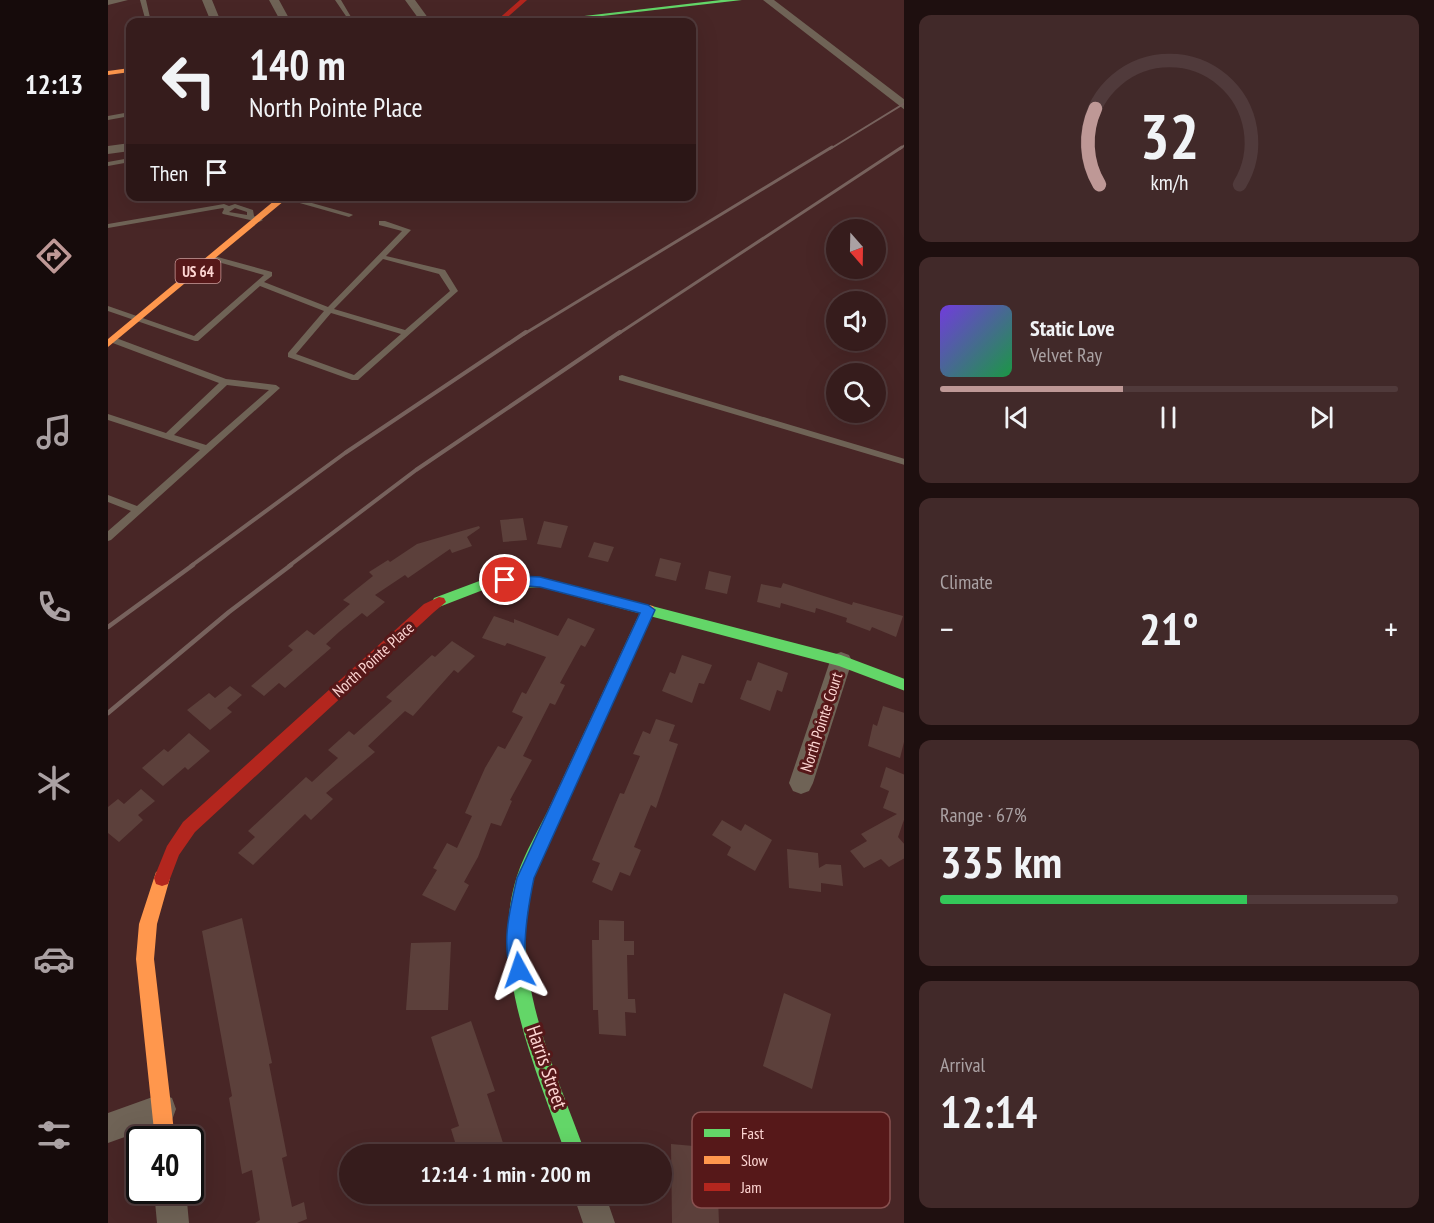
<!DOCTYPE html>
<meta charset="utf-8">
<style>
body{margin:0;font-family:"PT Sans Narrow",sans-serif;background:#412929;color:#f1f3f6;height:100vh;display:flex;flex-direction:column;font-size:22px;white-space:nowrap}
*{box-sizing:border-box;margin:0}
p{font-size:20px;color:#aaa1a3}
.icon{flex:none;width:33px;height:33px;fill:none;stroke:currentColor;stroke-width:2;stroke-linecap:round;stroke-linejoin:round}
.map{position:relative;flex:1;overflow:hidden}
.side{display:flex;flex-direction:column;gap:15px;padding:15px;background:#1e0f0f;width:530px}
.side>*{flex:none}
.top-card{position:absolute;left:18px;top:18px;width:570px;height:183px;border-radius:12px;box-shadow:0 6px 24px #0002,0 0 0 2px #503a3b;background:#361c1c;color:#f1f3f6;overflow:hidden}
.needle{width:39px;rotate:160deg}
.buttons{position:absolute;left:718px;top:219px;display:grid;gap:12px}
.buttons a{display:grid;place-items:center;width:60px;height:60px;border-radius:50%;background:#361c1c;box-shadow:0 6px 24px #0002,0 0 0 2px #503a3b;font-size:30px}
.speed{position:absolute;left:18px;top:1126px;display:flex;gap:12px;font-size:30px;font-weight:700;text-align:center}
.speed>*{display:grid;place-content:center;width:78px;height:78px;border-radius:50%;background:#361c1c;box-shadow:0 6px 24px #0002,0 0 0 2px #503a3b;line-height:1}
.speed .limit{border:3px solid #111;border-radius:9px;background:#fff;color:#111}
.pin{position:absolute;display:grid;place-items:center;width:51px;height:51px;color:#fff;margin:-26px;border:3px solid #fff;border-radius:50%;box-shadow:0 2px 6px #0007}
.me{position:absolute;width:66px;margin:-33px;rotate:355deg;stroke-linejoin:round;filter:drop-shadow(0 0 4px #0008)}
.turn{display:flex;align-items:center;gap:21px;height:126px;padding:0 24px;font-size:27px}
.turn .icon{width:78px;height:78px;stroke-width:2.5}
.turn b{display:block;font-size:42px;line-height:51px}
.then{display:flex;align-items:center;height:57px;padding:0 24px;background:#0003;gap:12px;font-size:22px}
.big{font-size:45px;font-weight:700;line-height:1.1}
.side .tile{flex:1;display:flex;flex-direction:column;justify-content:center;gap:9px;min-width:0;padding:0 21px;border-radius:12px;background:#412929}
.side .dial{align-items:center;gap:0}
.dial svg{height:156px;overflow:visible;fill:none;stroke:#503a3b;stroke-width:7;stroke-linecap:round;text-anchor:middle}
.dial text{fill:#f1f3f6;stroke:none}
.song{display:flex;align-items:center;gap:18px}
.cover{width:72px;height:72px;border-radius:9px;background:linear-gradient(135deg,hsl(260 70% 55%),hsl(140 70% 35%))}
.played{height:6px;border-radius:3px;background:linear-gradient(90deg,#be9896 40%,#503a3b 40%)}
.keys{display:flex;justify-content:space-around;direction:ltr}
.heat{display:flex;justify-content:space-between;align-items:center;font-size:33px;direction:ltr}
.charge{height:9px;border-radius:4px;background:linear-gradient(90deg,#34c759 67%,#503a3b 0)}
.trip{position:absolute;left:231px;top:1144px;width:333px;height:60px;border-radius:30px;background:#361c1c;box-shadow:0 6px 24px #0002,0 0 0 2px #503a3b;font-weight:700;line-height:60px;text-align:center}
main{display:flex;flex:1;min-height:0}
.tab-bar{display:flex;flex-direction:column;width:108px;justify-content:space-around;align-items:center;background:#160b0b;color:#aaa1a3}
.tab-bar .icon{width:42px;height:42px}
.tab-bar .on{color:#be9896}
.tab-bar b{font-size:27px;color:#f1f3f6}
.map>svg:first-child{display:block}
.building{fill:#5c403b}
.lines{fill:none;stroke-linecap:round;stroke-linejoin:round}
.lane{fill:#6f6356;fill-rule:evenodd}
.street{fill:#6f6356;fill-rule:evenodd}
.fast{fill:#63d668;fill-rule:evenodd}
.slow{fill:#ff974d;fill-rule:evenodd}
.jam{fill:#b3261e;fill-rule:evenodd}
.rail-far3{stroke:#77625d;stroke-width:2}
.rail-far2{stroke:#77625d;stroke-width:3}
.rail-far1{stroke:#77625d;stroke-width:4}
.rail{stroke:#77625d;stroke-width:4.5}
.route{fill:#1a73e8;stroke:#114b97;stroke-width:1.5}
.labels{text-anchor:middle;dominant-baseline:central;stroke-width:6;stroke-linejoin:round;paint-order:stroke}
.shield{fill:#561819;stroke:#cb9c9a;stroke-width:1.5}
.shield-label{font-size:15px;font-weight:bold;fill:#fdd5d2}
.street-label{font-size:16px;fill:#fdd5d2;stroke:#561819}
.near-street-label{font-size:20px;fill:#fdd5d2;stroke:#561819}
.key{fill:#561819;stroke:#885150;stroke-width:1.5}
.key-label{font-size:16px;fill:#fdd5d2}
</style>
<main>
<nav class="tab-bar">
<b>12:13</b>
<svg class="icon on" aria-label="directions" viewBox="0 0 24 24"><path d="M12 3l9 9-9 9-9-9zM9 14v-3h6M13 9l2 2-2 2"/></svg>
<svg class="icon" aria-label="music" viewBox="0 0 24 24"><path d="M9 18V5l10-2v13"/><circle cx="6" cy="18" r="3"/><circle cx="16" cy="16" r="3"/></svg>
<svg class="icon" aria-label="phone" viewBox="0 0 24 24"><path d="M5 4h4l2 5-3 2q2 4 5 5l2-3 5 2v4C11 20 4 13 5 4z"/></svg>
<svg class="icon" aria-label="climate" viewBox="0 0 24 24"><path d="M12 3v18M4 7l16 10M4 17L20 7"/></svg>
<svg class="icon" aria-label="car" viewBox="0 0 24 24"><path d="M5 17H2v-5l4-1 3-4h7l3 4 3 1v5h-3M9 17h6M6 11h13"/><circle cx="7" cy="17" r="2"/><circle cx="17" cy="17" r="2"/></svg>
<svg class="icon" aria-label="filters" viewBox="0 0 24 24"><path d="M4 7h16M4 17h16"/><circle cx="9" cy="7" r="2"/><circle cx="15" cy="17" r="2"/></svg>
</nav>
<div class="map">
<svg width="797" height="1223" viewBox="0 0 797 1223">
<rect width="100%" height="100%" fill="#482626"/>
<path class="building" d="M415,518l4,22 -24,2 -3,-22z
M436,521l24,5 -7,22 -24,-4z
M371,526l1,2 -13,9 5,9 -20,7 -2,-4 -42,29 -3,-3 -30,20 10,7 -18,15 -5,-4 -23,19 -13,12 5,4 -46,40 -6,-5 -15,13 -13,-10 42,-36 -5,-4 19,-16 7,5 36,-31 -7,-4 30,-24 -4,-4 19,-12 2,2 27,-18z
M486,542l20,5 -6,15 -20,-5z
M552,558l21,5 -5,18 -21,-5z
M601,571l22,5 -4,18 -22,-5z
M675,583l69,22 1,-3 50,14 -7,21 -24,-10 -2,4 -24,-9 1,-4 -31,-10 -1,5 -34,-10 -1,5 -23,-6 4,-18 20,4z
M386,616l20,7v-4l44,17 10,-18 27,11 -10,18 -4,-2 -21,38 5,2 -10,20 -5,-2 -27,53 9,4 -22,40 2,1 -11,25 -10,-3 -13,34 -14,25 5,3 -14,26 -33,-16 15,-25 -4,-2 14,-25 10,5 15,-32 -7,-3 20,-45 13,-22 7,3 18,-32 -11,-5 10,-20 4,2 20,-37 -39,-14 -2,3 -23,-8z
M344,641l23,15 -17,17 -4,-3 -41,46 -8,-5 -37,35 7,6 -49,41 7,6 -22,21 -6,-6 -52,51 -15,-12 17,-16 -7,-6 58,-54 6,5 26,-24 -10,-8 21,-19 5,4 38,-34 -6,-4 46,-42 3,2z
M574,655l30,10 -8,19 -5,-1 -7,20 -30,-12 8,-19 5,2z
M650,662l30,11 -6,19 -5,-2 -7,21 -30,-12 7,-19 4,1z
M122,686l12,9 -15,13 5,4 -22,18 -23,-20 22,-17 6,5z
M775,706l22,7v25l-5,20 -32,-12 5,-22 4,2z
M548,719l19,6 -6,16 9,3 -22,64 -5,-3 -17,42 7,3 -11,26 -10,-4 -8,19 -20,-9 8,-19 -8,-3 28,-67 4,1 16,-38 -7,-2 10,-23 7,3z
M81,733l21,18 -22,19 -3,-3 -22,19 -21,-18 22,-19 4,3z
M778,767l19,8v42l-7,20 7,8v13l-16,9 -8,-8 -17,9 -14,-17 17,-10 -6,-7 36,-20 -14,-6 6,-17 -9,-4z
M33,789l14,12 -17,14 5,5 -24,22 -11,-9v-26l10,-8 6,5z
M614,820l19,11 4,-7 27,16 -17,31 -28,-16 4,-8 -19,-12z
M679,849l31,4 1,15 7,-4 15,1 2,21 -22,-3v9l-32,-4z
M134,918l30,145 -3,1 18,92 -5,2 10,49 12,-5 3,17 -10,4h-42l5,-3 -8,-50 -10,4 -13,-76 3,-2 -30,-165z
M491,920l25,1v20h10v14h-7l1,44h7l1,14 -11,-1 1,24 -27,-2 -1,-24h-5l-1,-70h7z
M343,942l-3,68h-42l5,-67z
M676,993l47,21 -19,75 -49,-23z
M363,1021l24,70 -8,3 20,61h-48l-8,-26 8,-3 -28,-89z
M563,1144l45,4 3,75h-47z"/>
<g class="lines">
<path class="lane" d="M32,0h6l5,22h-5z
M227,0h6l13,22h-4z
M22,112v4l-22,4v-4z
M22,158v4l-22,4v-4z
M179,196l64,18 2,1 -4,2 -67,-19z
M116,204l5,2 6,-2 18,6 1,6 9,4 -4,2 -36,-8 -1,-1 2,-4 -1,-1 -115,20v-4zM127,208l12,4v3l-18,-3z
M271,221h6l26,9 -25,26 59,14 13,21 -100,89h-6l-64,-23v-4l36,-42 -64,-25 -62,55h-3l-87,-30v-5l86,30 70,-61 -53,-15v-4h3l58,16v4l-8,6 64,25 74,-76 -23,-6zM275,259l56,15 11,17 -45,39 -71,-21zM223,313l70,21 -47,41 -58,-21z
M2,338h6l110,41 50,6 4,3 -169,152 -3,1v-10l23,-20 -23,-9v-7l29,11 63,-56 -92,-30v-6l58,19 53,-50 -109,-41zM119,385l42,5 -63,55 -32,-10z
M514,375l283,84v6l-286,-85v-4z"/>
<path class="street" d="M0,0h20l-20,5z
M94,0h10l9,22h-10z
M161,0h10l12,22h-10z
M297,0h10l16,22h-10z
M655,0h11l131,100v10z
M22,143v8l-22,3v-8z
M733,652l8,3 3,6 -39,122 -4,8 -8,3 -8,-3 -4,-8 41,-122 3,-6z
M53,1094l11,4 4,11 -4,11 -64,23v-30z
M46,1191h32l3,32h-32z
M465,1194h32l10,29h-32z"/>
<path class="fast" d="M613,0h21l-192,22h-17z
M432,577l301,78 64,24v12l-66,-25 -299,-79 -57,3 -44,17 -5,-1 -2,-4 2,-4 48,-18z
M448,804l6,2 2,5c-10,22 -24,43 -31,66 -27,93 22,192 53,278h-20c-29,-84 -78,-189 -49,-279 8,-24 22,-47 33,-70z"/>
<path class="slow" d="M22,68v4l-22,3v-4z
M172,196h10l-182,151v-8z
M540,605l5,1 2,4 -93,206 -6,2 -6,-2 -2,-5 2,-5 91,-196 2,-4z
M54,870l6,2 2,6 -13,46 -3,35 21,181h-20l-19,-181 3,-35 15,-46 2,-6z"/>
<path class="jam" d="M412,0h7l-25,22h-7z
M331,597l5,1 2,4 -12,10 -239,220 -16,23 -11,29 -6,2 -6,-2 -2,-6 13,-32 16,-24 241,-218z"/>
<path class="rail-far3" d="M722,149l75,-46
M792,149l5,-4"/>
<path class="rail-far2" d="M416,334l308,-187
M510,334l284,-187"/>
<path class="rail-far1" d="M83,566l154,-113 181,-121
M181,566l127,-96 204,-138"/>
<path class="rail" d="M0,627l85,-62
M0,713l121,-101 62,-47"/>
</g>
<path class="route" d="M397,575l35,2 108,28 7,5 -121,268c-5,24 -9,47 -9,71 -1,10 4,18 0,28l-6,2 -6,-2c-13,-31 -3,-68 4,-99l123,-265 -100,-26 -39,-3v-7z"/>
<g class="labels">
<rect class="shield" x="67.5" y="259" width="45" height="24" rx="4.5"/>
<g class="shield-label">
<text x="90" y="271">US 64</text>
</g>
<g class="street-label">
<text transform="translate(265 659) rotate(-42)">North Pointe Place</text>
<text transform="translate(713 722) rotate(-72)">North Pointe Court</text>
</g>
<g class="near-street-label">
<text transform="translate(439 1067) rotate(71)">Harris Street</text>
</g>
</g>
<rect x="584" y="1112" width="198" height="96" rx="9" class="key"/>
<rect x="596" y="1129" width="26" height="8" fill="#63d668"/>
<rect x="596" y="1156" width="26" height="8" fill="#ff974d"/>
<rect x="596" y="1183" width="26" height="8" fill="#b3261e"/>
<g class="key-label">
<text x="633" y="1139">Fast</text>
<text x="633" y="1166">Slow</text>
<text x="633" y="1193">Jam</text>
</g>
</svg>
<div class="buttons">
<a><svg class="needle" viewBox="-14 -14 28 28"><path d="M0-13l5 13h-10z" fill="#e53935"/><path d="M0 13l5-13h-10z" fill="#aaa1a3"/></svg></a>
<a><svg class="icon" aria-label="sound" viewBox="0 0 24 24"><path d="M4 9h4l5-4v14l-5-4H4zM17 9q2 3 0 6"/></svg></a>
<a><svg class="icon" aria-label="search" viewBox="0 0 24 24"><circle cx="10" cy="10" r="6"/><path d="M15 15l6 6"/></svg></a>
</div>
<div class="speed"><div class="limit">40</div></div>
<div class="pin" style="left:397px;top:580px;background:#d93025"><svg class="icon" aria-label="arrive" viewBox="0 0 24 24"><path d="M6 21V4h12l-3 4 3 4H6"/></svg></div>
<svg class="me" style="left:411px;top:970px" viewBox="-20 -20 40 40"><path d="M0-17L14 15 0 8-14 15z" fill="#1a73e8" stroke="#fff" stroke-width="4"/></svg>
<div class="trip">12:14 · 1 min · 200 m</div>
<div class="top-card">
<div class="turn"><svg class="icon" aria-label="left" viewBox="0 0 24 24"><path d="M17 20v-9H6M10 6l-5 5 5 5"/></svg><div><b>140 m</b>North Pointe Place</div></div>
<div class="then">Then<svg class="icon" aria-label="arrive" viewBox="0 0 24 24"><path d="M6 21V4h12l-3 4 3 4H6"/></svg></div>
</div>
</div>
<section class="side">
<div class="tile dial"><svg viewBox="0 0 100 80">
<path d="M14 69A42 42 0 1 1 86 69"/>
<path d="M14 69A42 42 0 0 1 12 30" stroke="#be9896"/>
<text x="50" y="56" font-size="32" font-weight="700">32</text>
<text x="50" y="72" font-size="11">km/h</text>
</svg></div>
<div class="tile">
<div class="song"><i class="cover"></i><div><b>Static Love</b><p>Velvet Ray</p></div></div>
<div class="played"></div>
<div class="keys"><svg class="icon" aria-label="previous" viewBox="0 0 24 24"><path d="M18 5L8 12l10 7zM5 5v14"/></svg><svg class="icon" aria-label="pause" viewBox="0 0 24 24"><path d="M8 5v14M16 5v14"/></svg><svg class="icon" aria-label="next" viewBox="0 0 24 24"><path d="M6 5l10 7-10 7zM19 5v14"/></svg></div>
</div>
<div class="tile"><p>Climate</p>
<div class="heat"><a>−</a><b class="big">21°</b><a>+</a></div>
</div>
<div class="tile"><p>Range · 67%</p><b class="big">335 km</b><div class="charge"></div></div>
<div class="tile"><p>Arrival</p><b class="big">12:14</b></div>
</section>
</main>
